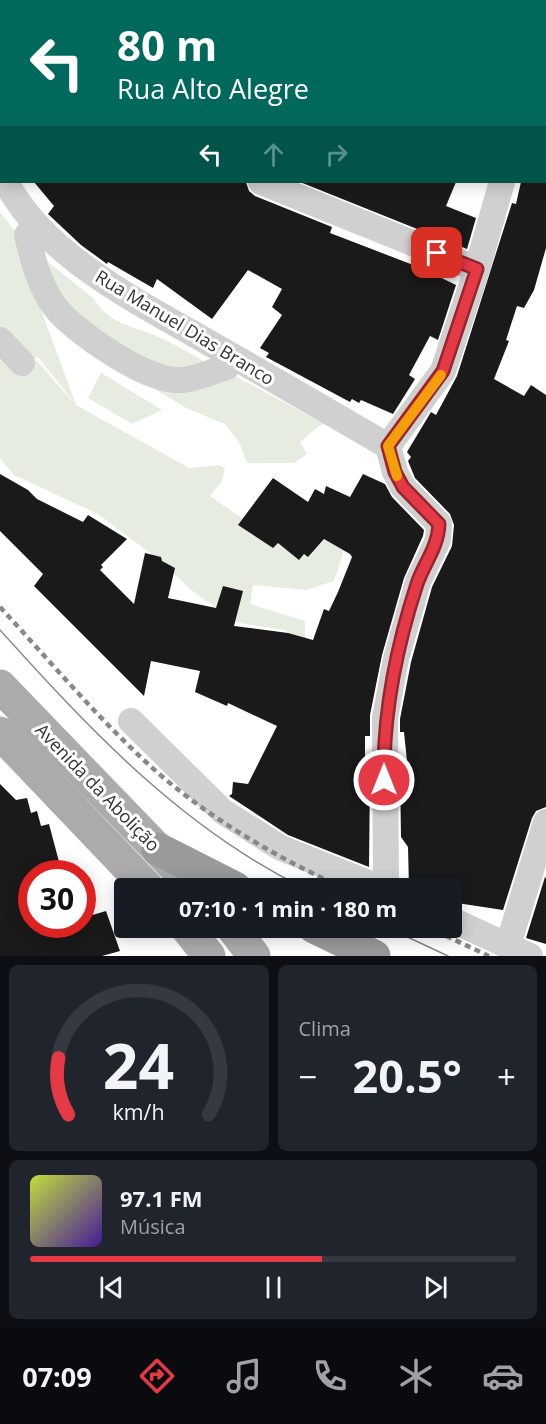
<!DOCTYPE html>
<html lang="pt">
<meta charset="utf-8">
<style>
body{margin:0;font-family:"Open Sans",sans-serif;background:#20242c;color:#f1f3f6;height:100vh;display:flex;flex-direction:column;font-size:22px;white-space:nowrap}
*{box-sizing:border-box;margin:0}
p{font-size:20px;color:#9ea1a6}
.icon{flex:none;width:33px;height:33px;fill:none;stroke:currentColor;stroke-width:2;stroke-linecap:round;stroke-linejoin:round}
.map{position:relative;height:956px;overflow:hidden}
.details{display:flex;flex-direction:column;gap:9px;padding:9px;background:#0d0f14;flex:1}
.details>*{flex:none}
.guide{position:absolute;left:0px;top:0px;width:546px;height:183px;box-shadow:0 3px 15px #0003;background:#00695c;color:#fff;overflow:hidden}
.speed{position:absolute;left:18px;top:860px;display:flex;gap:12px;font-size:30px;font-weight:700;text-align:center}
.speed>*{display:grid;place-content:center;width:78px;height:78px;border-radius:50%;background:#171b24;box-shadow:0 3px 15px #0003;line-height:1}
.speed .limit{border:9px solid #d22;background:#fff;color:#111}
.pin{position:absolute;display:grid;place-items:center;width:51px;height:51px;color:#fff;margin:-26px;border-radius:12px;box-shadow:0 3px 9px #0006}
.me{position:absolute;width:66px;margin:-33px;rotate:0deg;stroke-linejoin:round;filter:drop-shadow(0 0 4px #0008)}
.turn{display:flex;align-items:center;gap:21px;height:126px;padding:0 18px;font-size:27px}
.turn .icon{width:78px;height:78px;stroke-width:2.5}
.turn b{display:block;font-size:42px;line-height:51px}
.lanes{display:flex;align-items:center;height:57px;padding:0 18px;background:#0003;justify-content:center;gap:30px;direction:ltr}
.lanes .off{opacity:.35}
.big{font-size:45px;font-weight:700;line-height:1.1}
.details .tile{flex:1;display:flex;flex-direction:column;justify-content:center;gap:9px;min-width:0;padding:0 21px;border-radius:9px;background:#20242c}
.details .dial{align-items:center;gap:0}
.dial svg{height:156px;overflow:visible;fill:none;stroke:#363941;stroke-width:7;stroke-linecap:round;text-anchor:middle}
.dial text{fill:#f1f3f6;stroke:none}
.song{display:flex;align-items:center;gap:18px}
.cover{width:72px;height:72px;border-radius:9px;background:linear-gradient(135deg,hsl(70 70% 55%),hsl(260 70% 35%))}
.played{height:6px;border-radius:3px;background:linear-gradient(90deg,#e63946 60%,#363941 60%)}
.keys{display:flex;justify-content:space-around;direction:ltr}
.heat{display:flex;justify-content:space-between;align-items:center;font-size:33px;direction:ltr}
.details .tiles{flex:1;display:grid;gap:9px;grid-template-columns:1fr 1fr}
.tile:last-child{grid-column:span 2}
.trip{position:absolute;left:114px;top:878px;width:348px;height:60px;border-radius:6px;background:#171b24;box-shadow:0 3px 15px #0003;font-weight:700;line-height:60px;text-align:center}
.menu{display:flex;height:96px;justify-content:space-around;align-items:center;background:#090b0e;color:#9ea1a6}
.menu .icon{width:42px;height:42px}
.menu .on{color:#e63946}
.menu b{font-size:27px;color:#f1f3f6}
.map>svg:first-child{display:block}
.green{fill:#e6ecdf;fill-rule:evenodd}
.building{fill:#1a1a1a}
.lines{fill:none;stroke-linecap:round;stroke-linejoin:round}
.minor{stroke:#d0d0d0;stroke-width:26}
.major{stroke:#ababab;stroke-width:33}
.highway{stroke:#9a9a9a;stroke-width:33}
.tram{stroke:#888;stroke-width:1.5}
.rail{stroke:#888;stroke-width:4.5;stroke-dasharray:6 4.5;stroke-linecap:butt}
.route-casing{stroke:#96252e;stroke-width:15}
.route{stroke:#e63946;stroke-width:10}
.slow{stroke:#f59e0b;stroke-width:10}
.labels{text-anchor:middle;dominant-baseline:central;stroke-width:6;stroke-linejoin:round;paint-order:stroke}
.street-label{font-size:18px;fill:#333;stroke:#fff}
</style>
<div class="map">
<svg width="546" height="956" viewBox="0 0 546 956">
<rect width="100%" height="100%" fill="#fff"/>
<path class="green" d="M0,212l23,29 21,77 32,87 113,63 31,-3 5,4 -4,13 -11,14 53,37 48,19 15,-13 18,11 -10,31 -28,9 -53,-5 -3,19 55,17v26l-20,-17 -65,-10 -3,-12 -26,-18 -29,-28 -64,-48 -84,-39 -14,-17v-98l17,12 -17,-43zM38,357l35,44v1l-36,-41 -6,-1z
M38,254l56,45c13,23 37,27 60,36 20,8 40,21 59,31l-33,7 -34,-7 -76,-53z
M103,358l43,20 83,-5 96,51 -6,2 -19,16 7,12 -13,9h-47l-8,-21 -14,-18 -37,-15z
M101,373l61,37 -30,14 -44,-26z"/>
<path class="building" d="M34,182h212l3,9 6,5 77,31 -2,6 91,35 35,17 -18,55 -8,-4 -21,39 6,4 -22,35 -32,-14 -2,3 -7,-4 -2,3 -84,-45 3,-4 -9,-5 22,-33 -10,-8 10,-18 -34,-19 -36,49 -55,-40 -4,9 -45,-26 -1,2 -26,-19 -33,-31 6,-8z
M300,182h156l-10,24 30,12 -9,31z
M521,182h25v66l-12,42 -10,18 -7,-2 -11,34 3,1 -15,38 30,17 7,-11 15,10v412l-10,4 -4,7 -29,92 -46,-7 1,-10 -6,-1v-4h-43l-1,-41 -7,-10 -1,-65 8,-1 -4,-39h-4v-13l11,-57 21,-75 20,-41 2,-21 -4,-11 -35,-36 -7,-17 3,-4 -4,-5 24,-40 5,3 21,-39 55,-173 4,1z
M0,474l28,16 9,9 46,23 5,-7 39,24 -26,26 2,2 -3,3 34,34 11,-51 16,4 1,4 13,7 -7,30 48,10 7,-22 20,5 -9,35 54,7 25,7 11,-31 5,2 9,-19 14,-35 -2,-3 -26,-15 -16,18 -4,-3 -5,6 -21,-17 -5,5 -35,-23 35,-47 35,24 7,-13 9,5 2,-8 24,11 13,-23 22,10 7,13 32,33 -1,6 -19,42 -22,77 -12,60v21h-5v37l5,-1 -1,95 -81,-32 -59,-39 3,-2 1,-12 15,2 29,-58 -49,-23 -1,3 -32,-14 5,-21 -49,-10 -7,35 -110,-110 9,-12 -43,-43z
M0,784l16,16 11,-2 4,15 6,-2 4,15 8,-2 13,49h-30v51h50v-6l24,-7 14,40 -18,5h-102z
M545,877l1,1v66l-20,-6z"/>
<g class="lines">
<path class="minor" d="M47,2v-2
M163,2l1,-2
M544,16l2,-4
M0,134l2,-2
M6,182c40,77 139,123 212,166 57,32 113,65 170,98
M261,182l216,87
M27,235c6,25 12,50 28,72 19,25 96,78 128,73 15,-2 30,-9 44,-13
M0,340l22,23
M131,721l91,90 59,37 100,40
M386,888l-1,-170 11,-59 22,-77 20,-42 1,-16 -36,-37 -8,-15 -7,-26 55,-75 34,-102 25,-87
M452,920l78,36
M508,945l38,-123"/>
<path class="major" d="M0,686l195,202
M0,733l148,155
M186,927l23,29
M232,927l22,29"/>
<path class="highway" d="M158,849l77,39
M314,927l60,29"/>
<path class="tram" d="M0,630c90,100 182,198 304,258
M386,927l62,29"/>
<path class="rail" d="M0,607c48,52 95,108 147,156 56,52 127,93 196,125
M427,927l62,29"/>
</g>
<g class="lines">
<g class="route-casing">
<path id="route" d="M384,780c-1,-68 12,-132 33,-196 7,-21 21,-36 22,-60l-36,-37 -8,-15 -7,-26 55,-75 34,-102 -40,-16"/>
</g>
<use href="#route" class="route"/>
<path class="slow" d="M397,476l-9,-30 53,-71"/>
</g>
<g class="labels">
<g class="street-label">
<text transform="translate(185 327) rotate(31)">Rua Manuel Dias Branco</text>
<text transform="translate(98 787) rotate(46)">Avenida da Abolição</text>
</g>
</g>
</svg>
<div class="speed"><div class="limit">30</div></div>
<div class="pin" style="left:437px;top:253px;background:#d93025"><svg class="icon" aria-label="arrive" viewBox="0 0 24 24"><path d="M6 21V4h12l-3 4 3 4H6"/></svg></div>
<svg class="me" style="left:384px;top:780px" viewBox="-20 -20 40 40"><circle r="17" fill="#e63946" stroke="#fff" stroke-width="3"/><path d="M0-11L8 9 0 5-8 9z" fill="#fff"/></svg>
<div class="trip">07:10 · 1 min · 180 m</div>
<div class="guide">
<div class="turn"><svg class="icon" aria-label="left" viewBox="0 0 24 24"><path d="M17 20v-9H6M10 6l-5 5 5 5"/></svg><div><b>80 m</b>Rua Alto Alegre</div></div>
<div class="lanes"><svg class="icon" aria-label="left" viewBox="0 0 24 24"><path d="M17 20v-9H6M10 6l-5 5 5 5"/></svg><svg class="icon off" aria-label="ahead" viewBox="0 0 24 24"><path d="M12 20V5M6 11l6-6 6 6"/></svg><svg class="icon off" aria-label="right" viewBox="0 0 24 24"><path d="M7 20v-9h11M14 6l5 5-5 5"/></svg></div>
</div>
</div>
<section class="details">
<div class="tiles">
<div class="tile dial"><svg viewBox="0 0 100 80">
<path d="M14 69A42 42 0 1 1 86 69"/>
<path d="M14 69A42 42 0 0 1 9 40" stroke="#e63946"/>
<text x="50" y="56" font-size="32" font-weight="700">24</text>
<text x="50" y="72" font-size="11">km/h</text>
</svg></div>
<div class="tile"><p>Clima</p>
<div class="heat"><a>−</a><b class="big">20.5°</b><a>+</a></div>
</div>
<div class="tile">
<div class="song"><i class="cover"></i><div><b>97.1 FM</b><p>Música</p></div></div>
<div class="played"></div>
<div class="keys"><svg class="icon" aria-label="previous" viewBox="0 0 24 24"><path d="M18 5L8 12l10 7zM5 5v14"/></svg><svg class="icon" aria-label="pause" viewBox="0 0 24 24"><path d="M8 5v14M16 5v14"/></svg><svg class="icon" aria-label="next" viewBox="0 0 24 24"><path d="M6 5l10 7-10 7zM19 5v14"/></svg></div>
</div>
</div>
</section>
<nav class="menu">
<b>07:09</b>
<svg class="icon on" aria-label="directions" viewBox="0 0 24 24"><path d="M12 3l9 9-9 9-9-9zM9 14v-3h6M13 9l2 2-2 2"/></svg>
<svg class="icon" aria-label="music" viewBox="0 0 24 24"><path d="M9 18V5l10-2v13"/><circle cx="6" cy="18" r="3"/><circle cx="16" cy="16" r="3"/></svg>
<svg class="icon" aria-label="phone" viewBox="0 0 24 24"><path d="M5 4h4l2 5-3 2q2 4 5 5l2-3 5 2v4C11 20 4 13 5 4z"/></svg>
<svg class="icon" aria-label="climate" viewBox="0 0 24 24"><path d="M12 3v18M4 7l16 10M4 17L20 7"/></svg>
<svg class="icon" aria-label="car" viewBox="0 0 24 24"><path d="M5 17H2v-5l4-1 3-4h7l3 4 3 1v5h-3M9 17h6M6 11h13"/><circle cx="7" cy="17" r="2"/><circle cx="17" cy="17" r="2"/></svg>
</nav>
